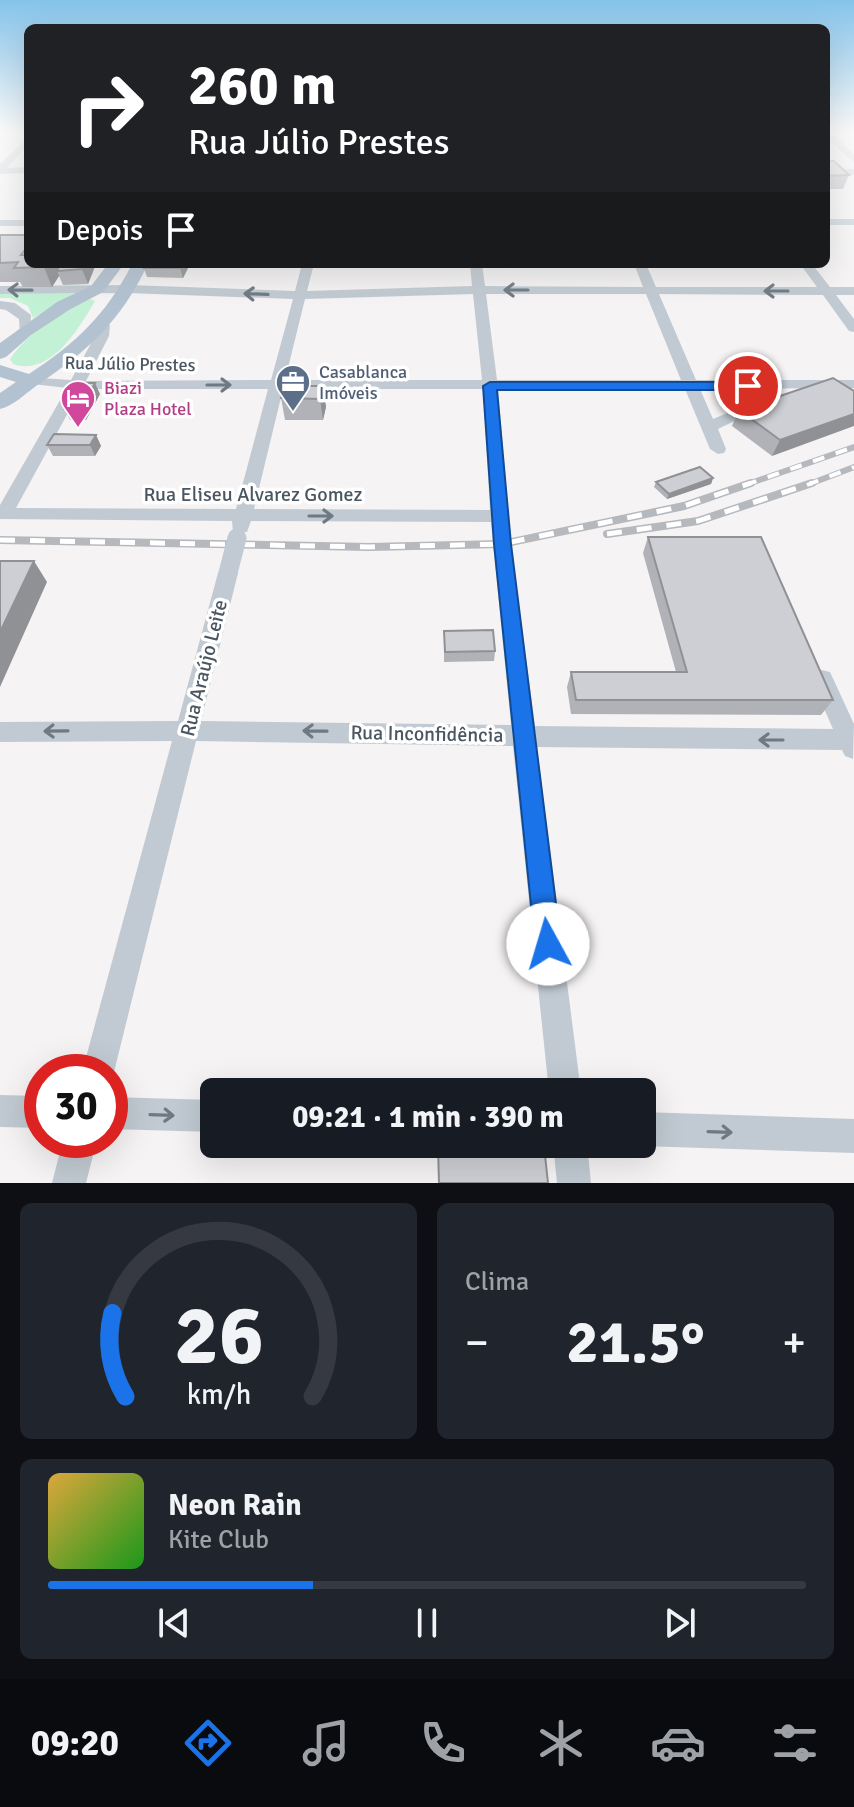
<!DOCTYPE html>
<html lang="pt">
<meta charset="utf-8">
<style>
body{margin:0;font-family:Signika,sans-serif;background:#20242c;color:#f1f3f6;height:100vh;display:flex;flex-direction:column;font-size:30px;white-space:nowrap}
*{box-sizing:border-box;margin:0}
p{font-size:26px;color:#9ea1a6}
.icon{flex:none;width:44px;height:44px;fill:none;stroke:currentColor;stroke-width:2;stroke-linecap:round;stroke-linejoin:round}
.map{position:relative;height:1183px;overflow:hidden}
.details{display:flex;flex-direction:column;gap:20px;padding:20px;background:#0d0f14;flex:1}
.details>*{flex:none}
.top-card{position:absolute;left:24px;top:24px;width:806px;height:244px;border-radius:12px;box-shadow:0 8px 32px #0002;background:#202124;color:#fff;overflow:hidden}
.speed{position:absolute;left:24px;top:1054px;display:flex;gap:16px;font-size:40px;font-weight:700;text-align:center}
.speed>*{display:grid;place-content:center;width:104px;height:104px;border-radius:50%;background:#171b24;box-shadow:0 8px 32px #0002;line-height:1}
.speed .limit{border:12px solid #d22;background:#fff;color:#111}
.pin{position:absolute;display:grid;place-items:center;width:68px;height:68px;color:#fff;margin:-34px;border:4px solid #fff;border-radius:50%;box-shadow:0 2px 8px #0007}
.me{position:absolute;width:88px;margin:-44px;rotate:354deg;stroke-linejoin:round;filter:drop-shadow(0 0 6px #0008)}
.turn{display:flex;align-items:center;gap:28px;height:168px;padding:0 32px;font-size:36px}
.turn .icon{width:104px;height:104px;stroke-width:2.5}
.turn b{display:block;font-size:56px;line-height:68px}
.then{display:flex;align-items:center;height:76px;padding:0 32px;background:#0003;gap:16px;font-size:30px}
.big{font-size:60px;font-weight:700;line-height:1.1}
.details .card{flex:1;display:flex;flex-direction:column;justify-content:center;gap:12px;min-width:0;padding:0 28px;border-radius:12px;background:#20242c}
.details .dial{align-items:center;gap:0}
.dial svg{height:208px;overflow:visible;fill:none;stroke:#363941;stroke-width:7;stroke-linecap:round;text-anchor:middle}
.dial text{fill:#f1f3f6;stroke:none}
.song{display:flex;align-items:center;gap:24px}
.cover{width:96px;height:96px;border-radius:12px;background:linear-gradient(135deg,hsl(40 70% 55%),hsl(120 70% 35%))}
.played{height:8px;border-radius:4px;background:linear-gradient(90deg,#1a73e8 35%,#363941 35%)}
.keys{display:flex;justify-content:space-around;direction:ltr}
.heat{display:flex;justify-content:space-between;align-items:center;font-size:44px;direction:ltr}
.details .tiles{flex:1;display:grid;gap:20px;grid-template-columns:1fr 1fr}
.card:last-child{grid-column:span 2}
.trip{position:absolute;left:200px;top:1078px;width:456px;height:80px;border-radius:12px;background:#171b24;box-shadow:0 8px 32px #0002;font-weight:700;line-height:80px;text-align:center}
.tab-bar{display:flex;height:128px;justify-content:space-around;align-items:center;background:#090b0e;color:#9ea1a6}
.tab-bar .icon{width:56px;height:56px}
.tab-bar .on{color:#1a73e8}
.tab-bar b{font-size:36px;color:#f1f3f6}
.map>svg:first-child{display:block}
.green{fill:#c3f1d5}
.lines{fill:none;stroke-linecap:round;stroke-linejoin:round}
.minor{fill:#c1cad2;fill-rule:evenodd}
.major{fill:#b3c2d1;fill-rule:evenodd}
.rail-far1-casing{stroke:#b5b8bd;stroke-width:6}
.rail-casing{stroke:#b5b8bd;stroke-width:8}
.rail-far1{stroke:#fff;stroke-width:4;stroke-dasharray:12;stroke-linecap:butt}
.rail{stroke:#fff;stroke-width:5;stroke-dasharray:15;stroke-linecap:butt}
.minor-bridge{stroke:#c1cad2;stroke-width:19}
.wall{fill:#b0b2b7}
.shaded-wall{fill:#909195}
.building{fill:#cdcfd5;stroke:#909195;stroke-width:2}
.oneway{stroke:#6e7983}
.route{fill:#1a73e8;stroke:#114b97;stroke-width:2}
.labels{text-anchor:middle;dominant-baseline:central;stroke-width:7;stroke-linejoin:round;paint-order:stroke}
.far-street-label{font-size:18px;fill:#4a5661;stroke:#fff}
.far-service-label{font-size:18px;fill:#4e5e75;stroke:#fff;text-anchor:start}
.far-hotel-label{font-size:18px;fill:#b23c85;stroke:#fff;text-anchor:start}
.street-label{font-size:20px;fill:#4a5661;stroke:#fff}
</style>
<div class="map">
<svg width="854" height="1183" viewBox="0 0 854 1183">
<rect width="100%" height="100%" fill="#f5f3f3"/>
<path class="green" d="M0,294h75l-42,24 -5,-12 -18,-8h-10z
M90,299l5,2c-16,27 -44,76 -82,63l-3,-5c20,-29 49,-45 80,-60z"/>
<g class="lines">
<path class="minor" d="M826,132h5l23,22v8l-28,-24z
M28,137v8l-21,23 21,-1v6l-28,1v-10z
M826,169h28v6h-28z
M826,219h28v6h-28z
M0,220h28v6h-28z
M302,264h12l-7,27 165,-5 -2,-22h12l3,22 158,1 -9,-23h12l10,23h161l-17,-23h12l18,23h24v8h-18l18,24v13l-5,-1 -26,-36 -164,-1 37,86h158v8l-154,1 13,30 43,-18 5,-2 8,5 -51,25 8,20 -2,4 -6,1 -8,-5 -25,-60h-187l13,155 24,182 298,3 -22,-50 3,-7 8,-2 8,2 24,52 -1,35 -8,-3 -3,-6 -305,-3 44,345h-32l-36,-346 -317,-5 -82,331 -4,9v-9h-28l90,-331 -172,1v-20l178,-1 40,-148 3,-5h14l3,5 -37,148 310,4 -20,-203 -240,-1 -4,11h-14l-1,-11 -232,-2v-14l67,-117 -43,-5v-6l47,3 24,-44 1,-11 7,-4 7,4 -1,11 -23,45 185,-1 22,-81 -165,-6 -128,1v-8l128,-1 167,6zM473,294l9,86h-197l20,-81zM486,294h160l35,86h-184zM81,389h187l-32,120 -220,-1zM283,389h200l7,121 -236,-1z
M0,301l15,2 16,12 -1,19h-10l-1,-15 -13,-9 -6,-1z
M0,1095l42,1v32l-42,-1z
M110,1097l104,3v32l-104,-3z
M642,1112l212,7v34l-212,-7 -4,-2h4z
M63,1140h34l-11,43h-34z
M553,1144h34l4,39h-34z"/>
<path class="major" d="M108,264h16l-21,28 -34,18 -38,25 -25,22 -6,2v-16l57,-41 34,-16z
M132,264h16c-28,58 -59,86 -112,122 -11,8 -23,20 -36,23v-16l16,-11 -16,-5v-12l29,9c46,-30 78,-60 103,-110z"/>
<g class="rail-far1-casing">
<path id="rail-far1" d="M745,485l109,-38
M807,485l47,-18"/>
</g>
<g class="rail-casing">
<path id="rail" d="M607,534l91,-13 114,-38
M0,540l369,7 133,-3 182,-38 67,-23"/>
</g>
<use href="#rail-far1" class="rail-far1"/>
<use href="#rail" class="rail"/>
<path class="minor-bridge" d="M228,573l9,-35"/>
</g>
<path class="wall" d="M826,161l23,14 -6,14h-17z
M0,235l28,29h30l1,3 1,-3h36l-8,20 -25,1 -4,-9 -7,11h-29l-3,-5h-20z
M146,264h68h-27l1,4 -5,10 -36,-1 -3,-9z
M833,378l-61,78 -40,-30 7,-16z
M323,386l3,21 -3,13h-38l-4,-22z
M100,394l-14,26h-16l-5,-11z
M96,435l5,11 -6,10h-42l-6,-11z
M713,478l-2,6 -44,15 -13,-12 2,-5z
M648,537l185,163 -12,15 -250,-1 -4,-27 4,-15h105l-33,-119z
M444,631l51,20 -1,10 -50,1z"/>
<path class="shaded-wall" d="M47,264h11l2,6 -3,1 2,5 -7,11 -8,-20z
M85,264h11l-8,20 -6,-15z
M183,264h4l1,4 -5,10 -3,-10z
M95,383l5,11 -14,26 -5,-11z
M323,386l3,21 -3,13 -3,-21z
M854,414v12l-82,30 8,-16z
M96,435l5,11 -6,10 -5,-11z
M713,478l-2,6 -44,15 2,-5z
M34,561l13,21 -47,105v-55z"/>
<path class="building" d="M826,161h8l15,14 -23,1z
M0,235h28v11l-7,9h7v9h19l-3,3 -30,1 4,-6 -18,1z
M60,264h25l-3,5 -25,2z
M146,264h37l-3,4h-36z
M833,378l21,13v23l-74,26 -41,-30z
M80,383h15l-14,26h-16z
M284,386h39l-3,13 -39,-1z
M54,434l42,1 -6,10h-43z
M700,467l13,11 -44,16 -13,-12z
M648,537h113l72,163h-257l-5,-28h116z
M0,561h34l-34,71z
M493,630l2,21 -50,1 -1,-21z
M438,1146h106l4,37h-109z"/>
<defs><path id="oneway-shaft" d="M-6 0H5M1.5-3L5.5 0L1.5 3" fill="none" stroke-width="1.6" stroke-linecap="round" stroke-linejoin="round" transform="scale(2)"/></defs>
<g class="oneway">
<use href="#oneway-shaft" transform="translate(20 290) rotate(-179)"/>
<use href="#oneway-shaft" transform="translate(516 290) rotate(-180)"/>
<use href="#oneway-shaft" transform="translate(776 291) rotate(180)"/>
<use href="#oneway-shaft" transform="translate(256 294) rotate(-178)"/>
<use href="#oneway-shaft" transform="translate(219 385)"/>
<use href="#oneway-shaft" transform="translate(321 516)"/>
<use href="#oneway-shaft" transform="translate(56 731) rotate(179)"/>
<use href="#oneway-shaft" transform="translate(315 731) rotate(-179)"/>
<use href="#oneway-shaft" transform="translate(771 740) rotate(-180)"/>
<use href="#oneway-shaft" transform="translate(162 1115) rotate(2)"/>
<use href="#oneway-shaft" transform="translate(720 1132) rotate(2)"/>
</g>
<linearGradient id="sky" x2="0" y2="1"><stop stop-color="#85c3ea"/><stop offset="0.44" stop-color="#fafafa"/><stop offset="1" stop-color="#fafafa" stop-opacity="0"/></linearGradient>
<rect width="854" height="298" fill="url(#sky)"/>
<path class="route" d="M490,382h258l7,4 -7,4h-251l14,154 50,400 -3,9 -10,4 -9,-4 -4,-9 -41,-400 -11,-158z"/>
<defs>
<g id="office-pin" transform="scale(1.8)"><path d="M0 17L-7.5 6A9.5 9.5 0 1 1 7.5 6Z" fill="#5c6f8a" stroke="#fff"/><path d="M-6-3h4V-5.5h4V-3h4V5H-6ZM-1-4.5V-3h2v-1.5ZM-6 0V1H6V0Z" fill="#fff"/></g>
<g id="hotel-pin" transform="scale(1.8)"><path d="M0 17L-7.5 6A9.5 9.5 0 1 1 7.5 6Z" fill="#d1479c" stroke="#fff"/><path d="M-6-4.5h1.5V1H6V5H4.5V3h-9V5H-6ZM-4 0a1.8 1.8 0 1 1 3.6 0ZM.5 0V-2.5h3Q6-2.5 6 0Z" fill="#fff"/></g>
</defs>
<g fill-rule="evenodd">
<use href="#office-pin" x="293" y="382"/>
<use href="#hotel-pin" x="78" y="398"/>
</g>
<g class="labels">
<g class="far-street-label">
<text transform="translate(130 364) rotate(1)">Rua Júlio Prestes</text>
</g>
<g class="far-service-label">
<text x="319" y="372">Casablanca<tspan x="319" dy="21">Imóveis</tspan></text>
</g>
<g class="far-hotel-label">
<text x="104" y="388">Biazi<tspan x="104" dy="21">Plaza Hotel</tspan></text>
</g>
<g class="street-label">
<text x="253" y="494">Rua Eliseu Alvarez Gomez</text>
<text transform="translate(204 668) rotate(-76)">Rua Araújo Leite</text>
<text transform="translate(427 734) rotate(1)">Rua Inconfidência</text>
</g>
</g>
</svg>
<div class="speed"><div class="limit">30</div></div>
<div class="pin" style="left:748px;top:386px;background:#d93025"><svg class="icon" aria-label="arrive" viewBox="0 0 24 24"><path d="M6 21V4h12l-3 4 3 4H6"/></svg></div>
<svg class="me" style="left:548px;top:944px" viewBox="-20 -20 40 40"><circle r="19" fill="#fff"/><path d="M0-13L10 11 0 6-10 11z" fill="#1a73e8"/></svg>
<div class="trip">09:21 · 1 min · 390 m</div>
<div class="top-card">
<div class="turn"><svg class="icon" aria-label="right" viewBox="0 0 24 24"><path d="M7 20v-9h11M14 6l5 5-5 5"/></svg><div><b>260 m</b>Rua Júlio Prestes</div></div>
<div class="then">Depois<svg class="icon" aria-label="arrive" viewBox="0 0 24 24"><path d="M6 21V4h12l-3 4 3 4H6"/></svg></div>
</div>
</div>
<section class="details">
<div class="tiles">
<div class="card dial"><svg viewBox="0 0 100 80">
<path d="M14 69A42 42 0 1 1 86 69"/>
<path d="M14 69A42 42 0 0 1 9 37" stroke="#1a73e8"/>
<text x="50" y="56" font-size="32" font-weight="700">26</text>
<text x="50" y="72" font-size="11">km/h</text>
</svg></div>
<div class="card"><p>Clima</p>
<div class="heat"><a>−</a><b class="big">21.5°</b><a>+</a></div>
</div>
<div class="card">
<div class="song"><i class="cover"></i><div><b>Neon Rain</b><p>Kite Club</p></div></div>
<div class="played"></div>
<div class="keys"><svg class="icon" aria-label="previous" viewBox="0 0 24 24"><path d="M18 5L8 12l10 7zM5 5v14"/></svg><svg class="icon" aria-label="pause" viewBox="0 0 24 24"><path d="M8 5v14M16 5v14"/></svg><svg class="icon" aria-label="next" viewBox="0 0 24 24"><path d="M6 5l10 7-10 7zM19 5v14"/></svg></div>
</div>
</div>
</section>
<nav class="tab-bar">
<b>09:20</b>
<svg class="icon on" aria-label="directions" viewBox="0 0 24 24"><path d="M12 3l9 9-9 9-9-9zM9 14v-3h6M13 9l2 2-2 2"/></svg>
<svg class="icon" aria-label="music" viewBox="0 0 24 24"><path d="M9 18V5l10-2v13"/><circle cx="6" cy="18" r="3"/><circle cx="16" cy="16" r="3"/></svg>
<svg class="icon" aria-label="phone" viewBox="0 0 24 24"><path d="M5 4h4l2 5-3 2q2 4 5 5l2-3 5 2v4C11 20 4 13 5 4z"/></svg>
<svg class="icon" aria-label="climate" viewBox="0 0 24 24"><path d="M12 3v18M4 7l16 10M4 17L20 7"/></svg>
<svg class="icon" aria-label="car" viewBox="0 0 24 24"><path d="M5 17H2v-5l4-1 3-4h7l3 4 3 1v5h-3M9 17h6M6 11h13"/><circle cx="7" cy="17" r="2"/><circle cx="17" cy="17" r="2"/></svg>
<svg class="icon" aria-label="filters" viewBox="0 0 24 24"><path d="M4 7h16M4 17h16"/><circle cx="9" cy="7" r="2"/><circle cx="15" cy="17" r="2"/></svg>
</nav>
